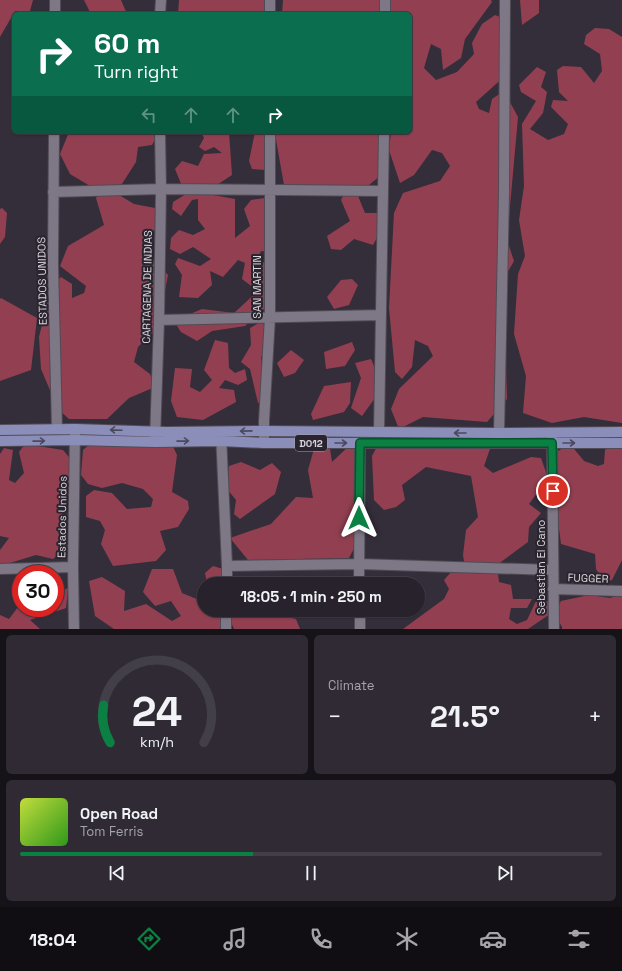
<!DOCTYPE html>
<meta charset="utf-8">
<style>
body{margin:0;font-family:"Space Grotesk",sans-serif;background:#2f2a34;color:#f1f3f6;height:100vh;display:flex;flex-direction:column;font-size:15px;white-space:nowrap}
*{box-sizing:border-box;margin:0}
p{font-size:13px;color:#a4a4a9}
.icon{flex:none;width:22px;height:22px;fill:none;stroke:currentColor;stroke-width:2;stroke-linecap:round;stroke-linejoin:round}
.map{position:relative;height:629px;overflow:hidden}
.drawer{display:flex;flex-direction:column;gap:6px;padding:6px;background:#151318;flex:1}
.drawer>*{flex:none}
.guide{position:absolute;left:12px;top:12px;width:400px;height:122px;border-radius:6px;box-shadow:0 1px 3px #0004,0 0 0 1px #433f48;background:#0b6e4f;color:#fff;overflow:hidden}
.speed{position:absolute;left:12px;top:565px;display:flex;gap:8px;font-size:20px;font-weight:700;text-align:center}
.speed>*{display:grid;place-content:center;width:52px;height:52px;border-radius:50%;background:#27222c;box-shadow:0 1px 3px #0004,0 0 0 1px #433f48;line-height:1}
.speed .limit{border:6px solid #d22;background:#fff;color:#111}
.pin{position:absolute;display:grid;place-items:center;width:34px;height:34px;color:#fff;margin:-17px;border:2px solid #fff;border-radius:50%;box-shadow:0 1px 4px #0007}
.me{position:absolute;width:44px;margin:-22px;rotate:0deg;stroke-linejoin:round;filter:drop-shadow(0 0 3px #0008)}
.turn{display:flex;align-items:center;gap:14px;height:84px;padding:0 16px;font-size:18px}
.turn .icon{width:52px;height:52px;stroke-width:2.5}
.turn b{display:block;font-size:28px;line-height:34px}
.lanes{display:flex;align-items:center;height:38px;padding:0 16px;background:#0003;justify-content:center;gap:20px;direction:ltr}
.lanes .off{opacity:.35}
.big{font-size:30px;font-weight:600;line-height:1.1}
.drawer .widget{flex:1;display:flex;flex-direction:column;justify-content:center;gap:6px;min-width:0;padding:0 14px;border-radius:6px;background:#2f2a34}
.drawer .dial{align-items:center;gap:0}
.dial svg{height:104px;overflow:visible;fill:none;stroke:#433f48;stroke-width:7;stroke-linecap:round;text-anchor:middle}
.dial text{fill:#f1f3f6;stroke:none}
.song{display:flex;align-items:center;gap:12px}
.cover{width:48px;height:48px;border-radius:6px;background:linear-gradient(135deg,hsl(70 70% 55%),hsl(110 70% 35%))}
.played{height:4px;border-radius:2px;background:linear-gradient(90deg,#0b8043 40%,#433f48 40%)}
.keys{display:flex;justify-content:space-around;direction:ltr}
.heat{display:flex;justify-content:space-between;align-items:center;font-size:22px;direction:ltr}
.drawer .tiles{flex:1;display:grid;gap:6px;grid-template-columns:1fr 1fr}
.widget:last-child{grid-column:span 2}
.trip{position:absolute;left:197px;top:577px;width:228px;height:40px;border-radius:20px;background:#27222c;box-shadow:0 1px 3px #0004,0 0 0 1px #433f48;font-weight:600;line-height:40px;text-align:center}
.tabs{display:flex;height:64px;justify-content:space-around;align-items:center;background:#100e12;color:#a4a4a9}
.tabs .icon{width:28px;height:28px}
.tabs .selected{color:#0b8043}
.tabs b{font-size:18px;color:#f1f3f6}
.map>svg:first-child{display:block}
.forest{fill:#924051}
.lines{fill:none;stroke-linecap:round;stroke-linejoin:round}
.minor-casing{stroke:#504b55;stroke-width:12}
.major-casing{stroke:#504b55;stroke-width:12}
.minor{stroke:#7e7785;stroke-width:10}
.major{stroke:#8b8eb9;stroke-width:10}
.oneway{stroke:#4c495f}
.route-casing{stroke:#07532c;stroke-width:10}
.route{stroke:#0b8043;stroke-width:7}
.labels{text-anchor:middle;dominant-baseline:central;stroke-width:4;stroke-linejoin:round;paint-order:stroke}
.shield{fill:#2a242f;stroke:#a4a0a8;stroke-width:1}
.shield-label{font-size:10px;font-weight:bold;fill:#d8d5dc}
.street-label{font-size:11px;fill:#d8d5dc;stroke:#2a242f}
</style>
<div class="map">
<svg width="622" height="629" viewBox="0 0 622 629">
<rect width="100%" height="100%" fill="#342e3a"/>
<path class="forest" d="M0,0h33l-3,11h-15l-15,26z
M84,0h37l6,14h-36z
M179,0h95l2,13 -98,1z
M283,0h99l-2,14h-98z
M388,0h103l1,2 -27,37 -4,19 -18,12 -2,-21 -10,-5 -7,24 12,12 21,-8 17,-18 -2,-11 10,-19 13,-9 10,4 -2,25 7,13 -4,18 -30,27 3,7 10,4 3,-14 12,-8 14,26 -11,123 7,21 -8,14 -2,24 3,100 -20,23 -64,-5 -24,12 -8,-20 8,-20 34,-33 -5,-10 -13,-6 -3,27 -10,12 -7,-7 -6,-64 5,-95 9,-20 37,-12 10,-15 -8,-13 -10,-3 -18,25 -14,8 -11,-33 2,-18h19v-118h-23z
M520,0h19v13l-17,12z
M595,28l14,1 13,8v386l-38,-6 -32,6 -29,-10 3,-37 -12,-42 4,-60 7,-18 -6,-36 5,-34 -2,-62 14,-23 -15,-9 -2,-7 18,-18 9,5 -5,15 6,5 -4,21 -13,16 18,11 16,-6 4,-10 -17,-17 2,-7 15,1 -9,-9 -2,-22 6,-4 18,1 13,16 8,-12 -2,-17 -16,-10 2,-9z
M69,132h87v6l-4,7 -14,2 -2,15 -16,25 -30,-1 -20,-12 -10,-20z
M201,132h28l3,43 -26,17 -24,-6 -7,-17 7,-8 16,5 6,-12 18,-1 -8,-6 -9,4 -6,-4 5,-9z
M255,132h12v38l-15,-1 -3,-8z
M276,132h107l-3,44 -16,13 -61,2 -19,-6 -9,-51z
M191,191l44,8v39l15,-12 -6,-17 7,-9 14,-2 6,54 -10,-1 -5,10 17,3 -1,38 -27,24 -33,5 -15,10 -16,-9 -4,-6 6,-9 19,-8 32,4 24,-22 -16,-12 3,-16 -7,-3 -15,17 -13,-6 2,14 -14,13 -19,-1 3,-22 -7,-11 3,-6 22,8 11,-7 -18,-12 -13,7 -10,-5 1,-11 8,-8 14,5 12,-6 -7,-9v-21l-6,1 -11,16 -9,-7 1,-7z
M100,192h14l20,12 21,4 5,15 -14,17 7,19 15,16 -10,52 -20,20 -4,15 16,12 5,13 -26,11 -22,21h-38l-11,-10 -17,-40 -2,-32 12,-49 10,-11 11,7v14l12,-5 2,-7 -26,-20 8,-20 36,-21 -8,-27z
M344,194l14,2 7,17h17l2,12 -11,20 -19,-6 -13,11 -10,-1 -4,-13 23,-15 -9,-21z
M2,208l5,5 -2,24 -5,7v-35z
M352,279l6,6 -9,20 -15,4 -7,-12 14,-17z
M1,298l36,20 -6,52 -31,11v-82z
M262,321l12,22 -13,14 1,10 10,10 -5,21 -9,5 -8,-34 -9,-7 10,-17 -1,-17z
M215,340l13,3 1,25 6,5 10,-4 2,11 -9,5 -13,-5 -6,8 15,2 2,12 -33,18 -26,-3 -6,-16 4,-33 17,1 -2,18 10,5 12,-12 -8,-10z
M352,342l3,8 -10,16 -19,3 -2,-17z
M291,350l13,10 -9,13 -11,4 -7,-14z
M371,359l9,21v11l-18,25 -11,-8 10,-30 -6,-15z
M351,382l-1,21 -6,9 -31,8 -2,-6 13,-28z
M169,438l8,17 -5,37 16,9 1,8 -11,18 -18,4 6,19 -10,11 -43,5 -12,-22 4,-14 -5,-9 -14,-4v-21l8,-6 18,3 15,16 24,-2 2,-8 -10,-10 -21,-6 -20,5 -14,-4 -7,-9 2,-25 8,-7z
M394,438l35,6 62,2 -7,20 9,7 38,-16 10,1 7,20 -19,26 12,9 -12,14 -1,15 -31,23 -32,2 -2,-12 3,-25 12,-13 -7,-41 -45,-9 -24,18 3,15 -9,7 -12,3 -10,-10 -2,-44 8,-15z
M622,441v119l-10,20 -8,1 -8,-12 -1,-15 -34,-10 -4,-30 7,-22 -10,-10 -1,-28 17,-10 14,17 14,5 6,-2 1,-14 11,-8z
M316,442h13l3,20 20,-19 11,16 -9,29 7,14 2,29 -14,27 -101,2 -18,-22 41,-14 25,-27 17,1 -5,-28z
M25,444l38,6 10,12 1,34 -11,16 4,35 -14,12 -17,-4 -36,11v-16l9,-12 -9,-2v-82l4,-6 9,2 -4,30 6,3 9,-10 -5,-21z
M241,462l19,8 12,-7 9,9 -6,22 -35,25 -6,-5 2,-14 -9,-11 2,-23z
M213,566l10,3 5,15h-21l-2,-11z
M152,569h21l9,24 17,7 5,-5v15h20l2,19h-112l-19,-13 -6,-35 13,-4 23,14 -1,20 22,-7 26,17 9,-5 -10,-15 -16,5 -12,-14z
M451,572l47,2 1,8 12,3 2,14h19l-5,9h-16l-2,11 8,5 10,-4 10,-21 13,3 3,10 -25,17h-125l41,-30 5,-10 -5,-9z
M68,588l-2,20 -36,12 10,9h-40v-14l9,4 12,-16v5h34v-14z
M622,594v35h-60v-2l-7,-13 6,-13 28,-6 21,3z
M231,610h28l37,9 4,10h-66l-4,-9z"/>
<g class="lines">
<g class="minor-casing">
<path id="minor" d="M270,0v14
M55,14v-14
M160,14l1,-14
M385,14v-14
M54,132l-1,132 4,165
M53,192l108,-3 222,2
M159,320l222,-5
M379,432l5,-300
M499,433l5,-239 1,-194
M221,434l6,132v18
M552,435l2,194
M155,440l4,-120 2,-131 -1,-57
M264,443v-22l6,-104v-185
M227,566l132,-2 194,6
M0,569l73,-2
M359,584l1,-141
M553,589l69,2
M360,610v19
M74,629l-1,-62 2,-136
M226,629v-19"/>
</g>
<g class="major-casing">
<path id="major" d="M0,430l75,-1 91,3 98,-1 235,2 123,-1
M0,441l75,-1 80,2 66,-1 43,2h358"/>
</g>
<use href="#minor" class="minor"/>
<use href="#major" class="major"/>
</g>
<defs><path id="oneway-shaft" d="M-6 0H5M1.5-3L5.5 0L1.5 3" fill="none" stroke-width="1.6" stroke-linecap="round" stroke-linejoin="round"/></defs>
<g class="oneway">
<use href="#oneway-shaft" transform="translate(116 430) rotate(-178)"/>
<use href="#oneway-shaft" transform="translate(246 431) rotate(179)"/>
<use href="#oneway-shaft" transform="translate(460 433) rotate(-180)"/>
<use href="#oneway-shaft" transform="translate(39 441) rotate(-1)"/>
<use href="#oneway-shaft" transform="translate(183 441) rotate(-1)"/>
<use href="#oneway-shaft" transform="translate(341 443)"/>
<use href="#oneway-shaft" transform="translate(569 443)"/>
</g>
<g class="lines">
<g class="route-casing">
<path id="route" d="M359,518l1,-75h192l1,48"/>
</g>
<use href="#route" class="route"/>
</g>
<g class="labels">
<rect class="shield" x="295" y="435" width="32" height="16" rx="3"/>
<g class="shield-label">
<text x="311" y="443">D012</text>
</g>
<g class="street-label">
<text transform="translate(42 281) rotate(-91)">ESTADOS UNIDOS</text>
<text transform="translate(147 287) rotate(-89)">CARTAGENA DE INDIAS</text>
<text transform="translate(257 287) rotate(-90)">SAN MARTIN</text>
<text transform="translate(62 517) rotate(-89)">Estados Unidos</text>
<text transform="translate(541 567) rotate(-90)">Sebastian El Cano</text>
<text transform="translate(588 578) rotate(2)">FUGGER</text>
</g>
</g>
</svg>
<div class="speed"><div class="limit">30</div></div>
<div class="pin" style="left:553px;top:491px;background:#d93025"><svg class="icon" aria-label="arrive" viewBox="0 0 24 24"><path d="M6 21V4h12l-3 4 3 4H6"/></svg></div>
<svg class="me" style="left:359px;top:518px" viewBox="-20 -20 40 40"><path d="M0-17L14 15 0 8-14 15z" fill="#0b8043" stroke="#fff" stroke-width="4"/></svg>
<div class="trip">18:05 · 1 min · 250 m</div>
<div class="guide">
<div class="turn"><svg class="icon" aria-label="right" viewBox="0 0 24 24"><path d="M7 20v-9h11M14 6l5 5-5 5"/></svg><div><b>60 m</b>Turn right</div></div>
<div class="lanes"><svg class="icon off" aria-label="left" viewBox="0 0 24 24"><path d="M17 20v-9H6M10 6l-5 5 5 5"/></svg><svg class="icon off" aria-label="ahead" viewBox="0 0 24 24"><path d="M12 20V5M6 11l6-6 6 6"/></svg><svg class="icon off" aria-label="ahead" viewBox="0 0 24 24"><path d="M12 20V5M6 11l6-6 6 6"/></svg><svg class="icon" aria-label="right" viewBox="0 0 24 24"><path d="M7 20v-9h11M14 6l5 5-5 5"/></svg></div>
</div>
</div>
<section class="drawer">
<div class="tiles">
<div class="widget dial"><svg viewBox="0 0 100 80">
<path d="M14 69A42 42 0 1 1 86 69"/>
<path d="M14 69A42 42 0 0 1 9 40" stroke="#0b8043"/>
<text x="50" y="56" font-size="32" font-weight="700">24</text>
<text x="50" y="72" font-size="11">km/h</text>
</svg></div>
<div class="widget"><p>Climate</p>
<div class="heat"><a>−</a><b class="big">21.5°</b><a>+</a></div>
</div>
<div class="widget">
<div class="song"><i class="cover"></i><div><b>Open Road</b><p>Tom Ferris</p></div></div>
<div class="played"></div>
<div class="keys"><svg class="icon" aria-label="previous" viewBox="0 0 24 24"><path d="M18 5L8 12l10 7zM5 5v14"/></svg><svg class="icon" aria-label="pause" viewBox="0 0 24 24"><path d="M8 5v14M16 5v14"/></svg><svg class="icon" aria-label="next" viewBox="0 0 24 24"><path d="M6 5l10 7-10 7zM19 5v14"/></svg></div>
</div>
</div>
</section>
<nav class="tabs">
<b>18:04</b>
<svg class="icon selected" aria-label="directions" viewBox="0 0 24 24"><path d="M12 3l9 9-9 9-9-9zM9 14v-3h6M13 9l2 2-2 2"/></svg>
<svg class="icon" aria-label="music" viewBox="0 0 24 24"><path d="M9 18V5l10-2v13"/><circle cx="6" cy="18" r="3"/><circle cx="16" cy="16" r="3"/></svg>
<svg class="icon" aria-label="phone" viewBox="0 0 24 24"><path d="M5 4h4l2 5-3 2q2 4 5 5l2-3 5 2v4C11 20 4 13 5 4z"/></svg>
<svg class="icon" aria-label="climate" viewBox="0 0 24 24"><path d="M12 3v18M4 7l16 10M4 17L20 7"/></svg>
<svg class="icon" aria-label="car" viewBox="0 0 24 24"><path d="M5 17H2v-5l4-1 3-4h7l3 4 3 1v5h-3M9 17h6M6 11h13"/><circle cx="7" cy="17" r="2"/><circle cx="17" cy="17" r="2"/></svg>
<svg class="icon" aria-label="filters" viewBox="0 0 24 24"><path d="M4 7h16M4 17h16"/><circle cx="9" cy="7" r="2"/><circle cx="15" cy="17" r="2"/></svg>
</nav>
